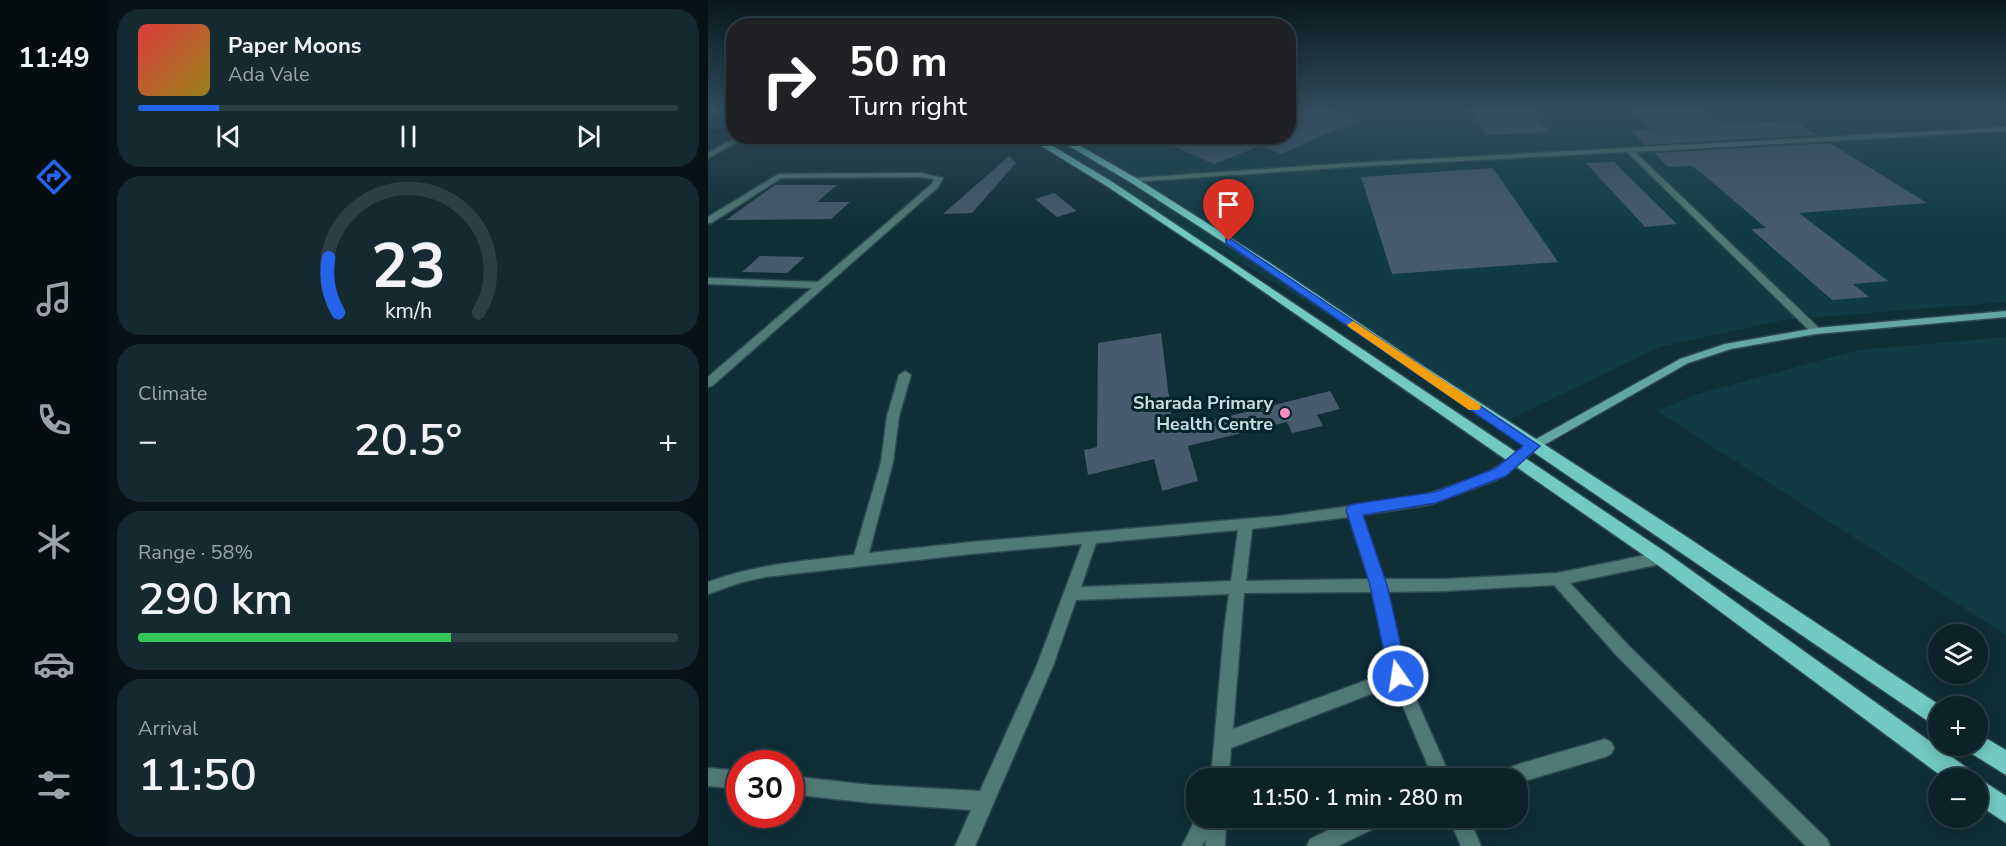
<!DOCTYPE html>
<meta charset="utf-8">
<style>
body{margin:0;font-family:"Nunito Sans",sans-serif;background:#142a30;color:#f1f3f6;height:100vh;display:flex;flex-direction:column;font-size:22px;white-space:nowrap}
*{box-sizing:border-box;margin:0}
p{font-size:20px;color:#9aa4a8}
.icon{flex:none;width:33px;height:33px;fill:none;stroke:currentColor;stroke-width:2;stroke-linecap:round;stroke-linejoin:round}
.map{position:relative;flex:1;overflow:hidden}
.details{display:flex;flex-direction:column;gap:9px;padding:9px;background:#061316;width:600px}
.details>*{flex:none}
.guide{position:absolute;left:18px;top:18px;width:570px;height:126px;border-radius:24px;box-shadow:0 3px 15px #0003,0 0 0 2px #2b3f45;background:#202124;color:#fff;overflow:hidden}
.controls{position:absolute;left:1220px;top:624px;display:grid;gap:12px}
.controls a{display:grid;place-items:center;width:60px;height:60px;border-radius:50%;background:#0b2228;box-shadow:0 3px 15px #0003,0 0 0 2px #2b3f45;font-size:30px}
.speed{position:absolute;left:18px;top:750px;display:flex;gap:12px;font-size:30px;font-weight:700;text-align:center}
.speed>*{display:grid;place-content:center;width:78px;height:78px;border-radius:50%;background:#0b2228;box-shadow:0 3px 15px #0003,0 0 0 2px #2b3f45;line-height:1}
.speed .limit{border:9px solid #d22;background:#fff;color:#111}
.pin{position:absolute;display:grid;place-items:center;width:51px;height:51px;color:#fff;margin:-62px -26px;border-radius:50% 50% 50% 0;rotate:-45deg;box-shadow:0 0 6px #0007}
.pin .icon{rotate:45deg}
.me{position:absolute;width:66px;margin:-33px;rotate:347deg;stroke-linejoin:round;filter:drop-shadow(0 0 4px #0008)}
.turn{display:flex;align-items:center;gap:21px;height:126px;padding:0 24px;font-size:27px}
.turn .icon{width:78px;height:78px;stroke-width:2.5}
.turn b{display:block;font-size:42px;line-height:51px}
.big{font-size:45px;font-weight:600;line-height:1.1}
.details .card{flex:1;display:flex;flex-direction:column;justify-content:center;gap:9px;min-width:0;padding:0 21px;border-radius:24px;background:#142a30}
.details .dial{align-items:center;gap:0}
.dial svg{height:156px;overflow:visible;fill:none;stroke:#2b3f45;stroke-width:7;stroke-linecap:round;text-anchor:middle}
.dial text{fill:#f1f3f6;stroke:none}
.song{display:flex;align-items:center;gap:18px}
.cover{width:72px;height:72px;border-radius:9px;background:linear-gradient(135deg,hsl(0 70% 55%),hsl(50 70% 35%))}
.played{height:6px;border-radius:3px;background:linear-gradient(90deg,#2563eb 15%,#2b3f45 15%)}
.keys{display:flex;justify-content:space-around;direction:ltr}
.heat{display:flex;justify-content:space-between;align-items:center;font-size:33px;direction:ltr}
.charge{height:9px;border-radius:4px;background:linear-gradient(90deg,#34c759 58%,#2b3f45 0)}
.trip{position:absolute;left:478px;top:768px;width:342px;height:60px;border-radius:24px;background:#0b2228;box-shadow:0 3px 15px #0003,0 0 0 2px #2b3f45;font-weight:600;line-height:60px;text-align:center}
main{display:flex;flex:1;min-height:0}
.tabs{display:flex;flex-direction:column;width:108px;justify-content:space-around;align-items:center;background:#040e10;color:#9aa4a8}
.tabs .icon{width:42px;height:42px}
.tabs .active{color:#2563eb}
.tabs b{font-size:27px;color:#f1f3f6}
.map>svg:first-child{display:block}
.built{fill:#103b44}
.lines{fill:none;stroke-linecap:round;stroke-linejoin:round}
.stream{stroke:#0a0c43;stroke-width:4}
.building{fill:#465b6d}
.service-casing{stroke:#2d4a51;stroke-width:3}
.minor-casing{stroke:#2d4a51;stroke-width:3}
.tertiary-casing{stroke:#2d4a51;stroke-width:3}
.secondary-casing{stroke:#2d4a51;stroke-width:3}
.primary-casing{stroke:#2d4a51;stroke-width:3}
.service{fill:#517975;fill-rule:evenodd}
.minor{fill:#517975;fill-rule:evenodd}
.tertiary{fill:#517975;fill-rule:evenodd}
.secondary{fill:#64a6a0;fill-rule:evenodd}
.primary{fill:#72c8c2;fill-rule:evenodd}
.route{fill:#2563eb;stroke:#184099;stroke-width:1.5}
.slow{fill:#f59e0b}
.poi-dot{fill:#fd8ebf;stroke:#04242c;stroke-width:2}
.labels{text-anchor:middle;dominant-baseline:central;stroke-width:6;stroke-linejoin:round;paint-order:stroke}
.poi-label{font-size:18px;font-weight:bold;fill:#cbdce0;stroke:#04242c;text-anchor:end}
</style>
<main>
<nav class="tabs">
<b>11:49</b>
<svg class="icon active" aria-label="directions" viewBox="0 0 24 24"><path d="M12 3l9 9-9 9-9-9zM9 14v-3h6M13 9l2 2-2 2"/></svg>
<svg class="icon" aria-label="music" viewBox="0 0 24 24"><path d="M9 18V5l10-2v13"/><circle cx="6" cy="18" r="3"/><circle cx="16" cy="16" r="3"/></svg>
<svg class="icon" aria-label="phone" viewBox="0 0 24 24"><path d="M5 4h4l2 5-3 2q2 4 5 5l2-3 5 2v4C11 20 4 13 5 4z"/></svg>
<svg class="icon" aria-label="climate" viewBox="0 0 24 24"><path d="M12 3v18M4 7l16 10M4 17L20 7"/></svg>
<svg class="icon" aria-label="car" viewBox="0 0 24 24"><path d="M5 17H2v-5l4-1 3-4h7l3 4 3 1v5h-3M9 17h6M6 11h13"/><circle cx="7" cy="17" r="2"/><circle cx="17" cy="17" r="2"/></svg>
<svg class="icon" aria-label="filters" viewBox="0 0 24 24"><path d="M4 7h16M4 17h16"/><circle cx="9" cy="7" r="2"/><circle cx="15" cy="17" r="2"/></svg>
</nav>
<section class="details">
<div class="card">
<div class="song"><i class="cover"></i><div><b>Paper Moons</b><p>Ada Vale</p></div></div>
<div class="played"></div>
<div class="keys"><svg class="icon" aria-label="previous" viewBox="0 0 24 24"><path d="M18 5L8 12l10 7zM5 5v14"/></svg><svg class="icon" aria-label="pause" viewBox="0 0 24 24"><path d="M8 5v14M16 5v14"/></svg><svg class="icon" aria-label="next" viewBox="0 0 24 24"><path d="M6 5l10 7-10 7zM19 5v14"/></svg></div>
</div>
<div class="card dial"><svg viewBox="0 0 100 80">
<path d="M14 69A42 42 0 1 1 86 69"/>
<path d="M14 69A42 42 0 0 1 9 41" stroke="#2563eb"/>
<text x="50" y="56" font-size="32" font-weight="700">23</text>
<text x="50" y="72" font-size="11">km/h</text>
</svg></div>
<div class="card"><p>Climate</p>
<div class="heat"><a>−</a><b class="big">20.5°</b><a>+</a></div>
</div>
<div class="card"><p>Range · 58%</p><b class="big">290 km</b><div class="charge"></div></div>
<div class="card"><p>Arrival</p><b class="big">11:50</b></div>
</section>
<div class="map">
<svg width="1298" height="846" viewBox="0 0 1298 846">
<rect width="100%" height="100%" fill="#0f2e36"/>
<path class="built" d="M581,110h717v192l-223,18 -123,27 -154,74 -476,-284 258,-1z
M1298,337v298l-349,-224 41,-17 160,-44z"/>
<g class="lines">
<path class="stream" d="M0,132l26,-4"/>
</g>
<path class="building" d="M580,110h39l31,10 -77,34 -21,-8 -46,18 -64,-28h138z
M763,110h60l19,22 -63,3z
M924,110h69l21,14 72,-3 23,14 -172,10 -15,-15 22,-1z
M1122,143l97,60 -128,10 89,68 -35,3 16,13 -37,3 -81,-71 15,-1 -67,-57 -8,-5 -23,1 -14,-14z
M301,156l7,7 -44,50 -29,1z
M906,162l63,62 -32,3 -59,-64z
M785,168l65,94 -166,12 -31,-97z
M67,185h62l-20,17h33l-19,17 -105,1z
M346,193l23,18 -20,6 -22,-18z
M52,256l45,1 -18,16 -45,-1z
M453,333l12,97 157,-39 10,18 -23,6 6,11 -31,7 -5,-11 -99,24 10,35 -36,10 -8,-32 -66,16 -4,-25 13,-3 1,-104z"/>
<g class="lines">
<g class="service-casing">
<path id="service" d="M1298,127v4l-371,21 185,177 1,2 -5,3 -4,-1 -185,-181 -276,15 -218,15 -4,-2 4,-2 218,-15z"/>
</g>
<g class="minor-casing">
<path id="minor" d="M213,173l22,5 -5,9 -226,199 -4,1v-10l104,-89 -104,-4v-6l110,4 114,-98 2,-5 -13,-2 -140,1 -70,45h-3v-6l71,-43z
M197,371l6,4 -12,41 -6,46 -24,91 102,-11 308,-26 143,-20 64,-22 26,-17h8l2,3 -2,3 -24,17 -68,25 -66,10 22,64h61l112,-6 104,-21 5,2 2,4 -2,4 -5,2 -91,19 59,63 198,193 3,7h-24l-189,-190 -63,-71 -109,6 -58,1 19,84 45,102h-18l-39,-93 -163,63 -2,30h-18l13,-148 5,-36 -153,6 -23,66 -78,180h-20l16,-36 -100,-7 -81,-9v-18l81,9 109,6 57,-126 45,-121 -111,10 -206,23 -26,6 -31,11v-12c49,-18 95,-21 146,-27l27,-93 6,-46 12,-41zM641,517l20,62 -123,2 6,-52zM530,530l-7,51 -150,6 15,-44zM664,592l17,80 -156,57 11,-136z
M897,739l6,3 3,6 -3,6 -6,3 -87,26v-5h-20l2,-7 19,-7z
M0,768l32,3v18l-32,-3z
M489,816v2h29l-1,28h-20l1,-7 -4,7h-20z
M646,818h30l-3,7 -43,21h-31l3,-7z
M741,818h20l12,28h-20z"/>
</g>
<g class="tertiary-casing">
<path id="tertiary" d="M0,110h26v3h-26z
M31,136h9l-40,22v-5z"/>
</g>
<g class="secondary-casing">
<path id="secondary" d="M1298,311v6l-190,17 -85,15 -43,14 -151,86 -17,14h-8l-2,-3 19,-17 151,-84 45,-15 91,-16z"/>
</g>
<g class="primary-casing">
<path id="primary" d="M317,136h11l75,45 556,372 303,217 3,8h-29l-289,-215 -443,-307 -107,-71z
M344,136h11l73,42 131,83 147,99 270,175 257,171h-3v22l-679,-463 -129,-83z
M1269,733l29,17v25l-37,-23 -3,-6h11z
M1269,777l29,19v27l-29,-19v-26h-3z"/>
</g>
<use href="#service" class="service"/>
<use href="#minor" class="minor"/>
<use href="#tertiary" class="tertiary"/>
<use href="#secondary" class="secondary"/>
<use href="#primary" class="primary"/>
</g>
<linearGradient id="sky" x2="0" y2="1"><stop stop-color="#08191e"/><stop offset="0.48" stop-color="#314c5d"/><stop offset="1" stop-color="#314c5d" stop-opacity="0"/></linearGradient>
<rect width="1298" height="228" fill="url(#sky)"/>
<path class="route" d="M521,238l311,208 -34,30 -70,27 -73,12 24,70 21,91 -3,6 -7,3 -6,-3 -3,-6 -19,-91 -24,-75 2,-4 6,-2 81,-12 61,-24 27,-22 -297,-203v-4z"/>
<path class="slow" d="M645,321l126,83 2,3 -2,3h-10l-120,-83 -2,-2z"/>
<circle class="poi-dot" cx="577" cy="413" r="6"/>
<g class="labels">
<g class="poi-label">
<text x="565" y="403">Sharada Primary<tspan x="565" dy="21">Health Centre</tspan></text>
</g>
</g>
</svg>
<div class="controls">
<a><svg class="icon" aria-label="layers" viewBox="0 0 24 24"><path d="M12 4l9 5-9 5-9-5zM3 14l9 5 9-5"/></svg></a>
<a>+</a>
<a>−</a>
</div>
<div class="speed"><div class="limit">30</div></div>
<div class="pin" style="left:521px;top:241px;background:#d93025"><svg class="icon" aria-label="arrive" viewBox="0 0 24 24"><path d="M6 21V4h12l-3 4 3 4H6"/></svg></div>
<svg class="me" style="left:690px;top:676px" viewBox="-20 -20 40 40"><circle r="17" fill="#2563eb" stroke="#fff" stroke-width="3"/><path d="M0-11L8 9 0 5-8 9z" fill="#fff"/></svg>
<div class="trip">11:50 · 1 min · 280 m</div>
<div class="guide">
<div class="turn"><svg class="icon" aria-label="right" viewBox="0 0 24 24"><path d="M7 20v-9h11M14 6l5 5-5 5"/></svg><div><b>50 m</b>Turn right</div></div>
</div>
</div>
</main>
